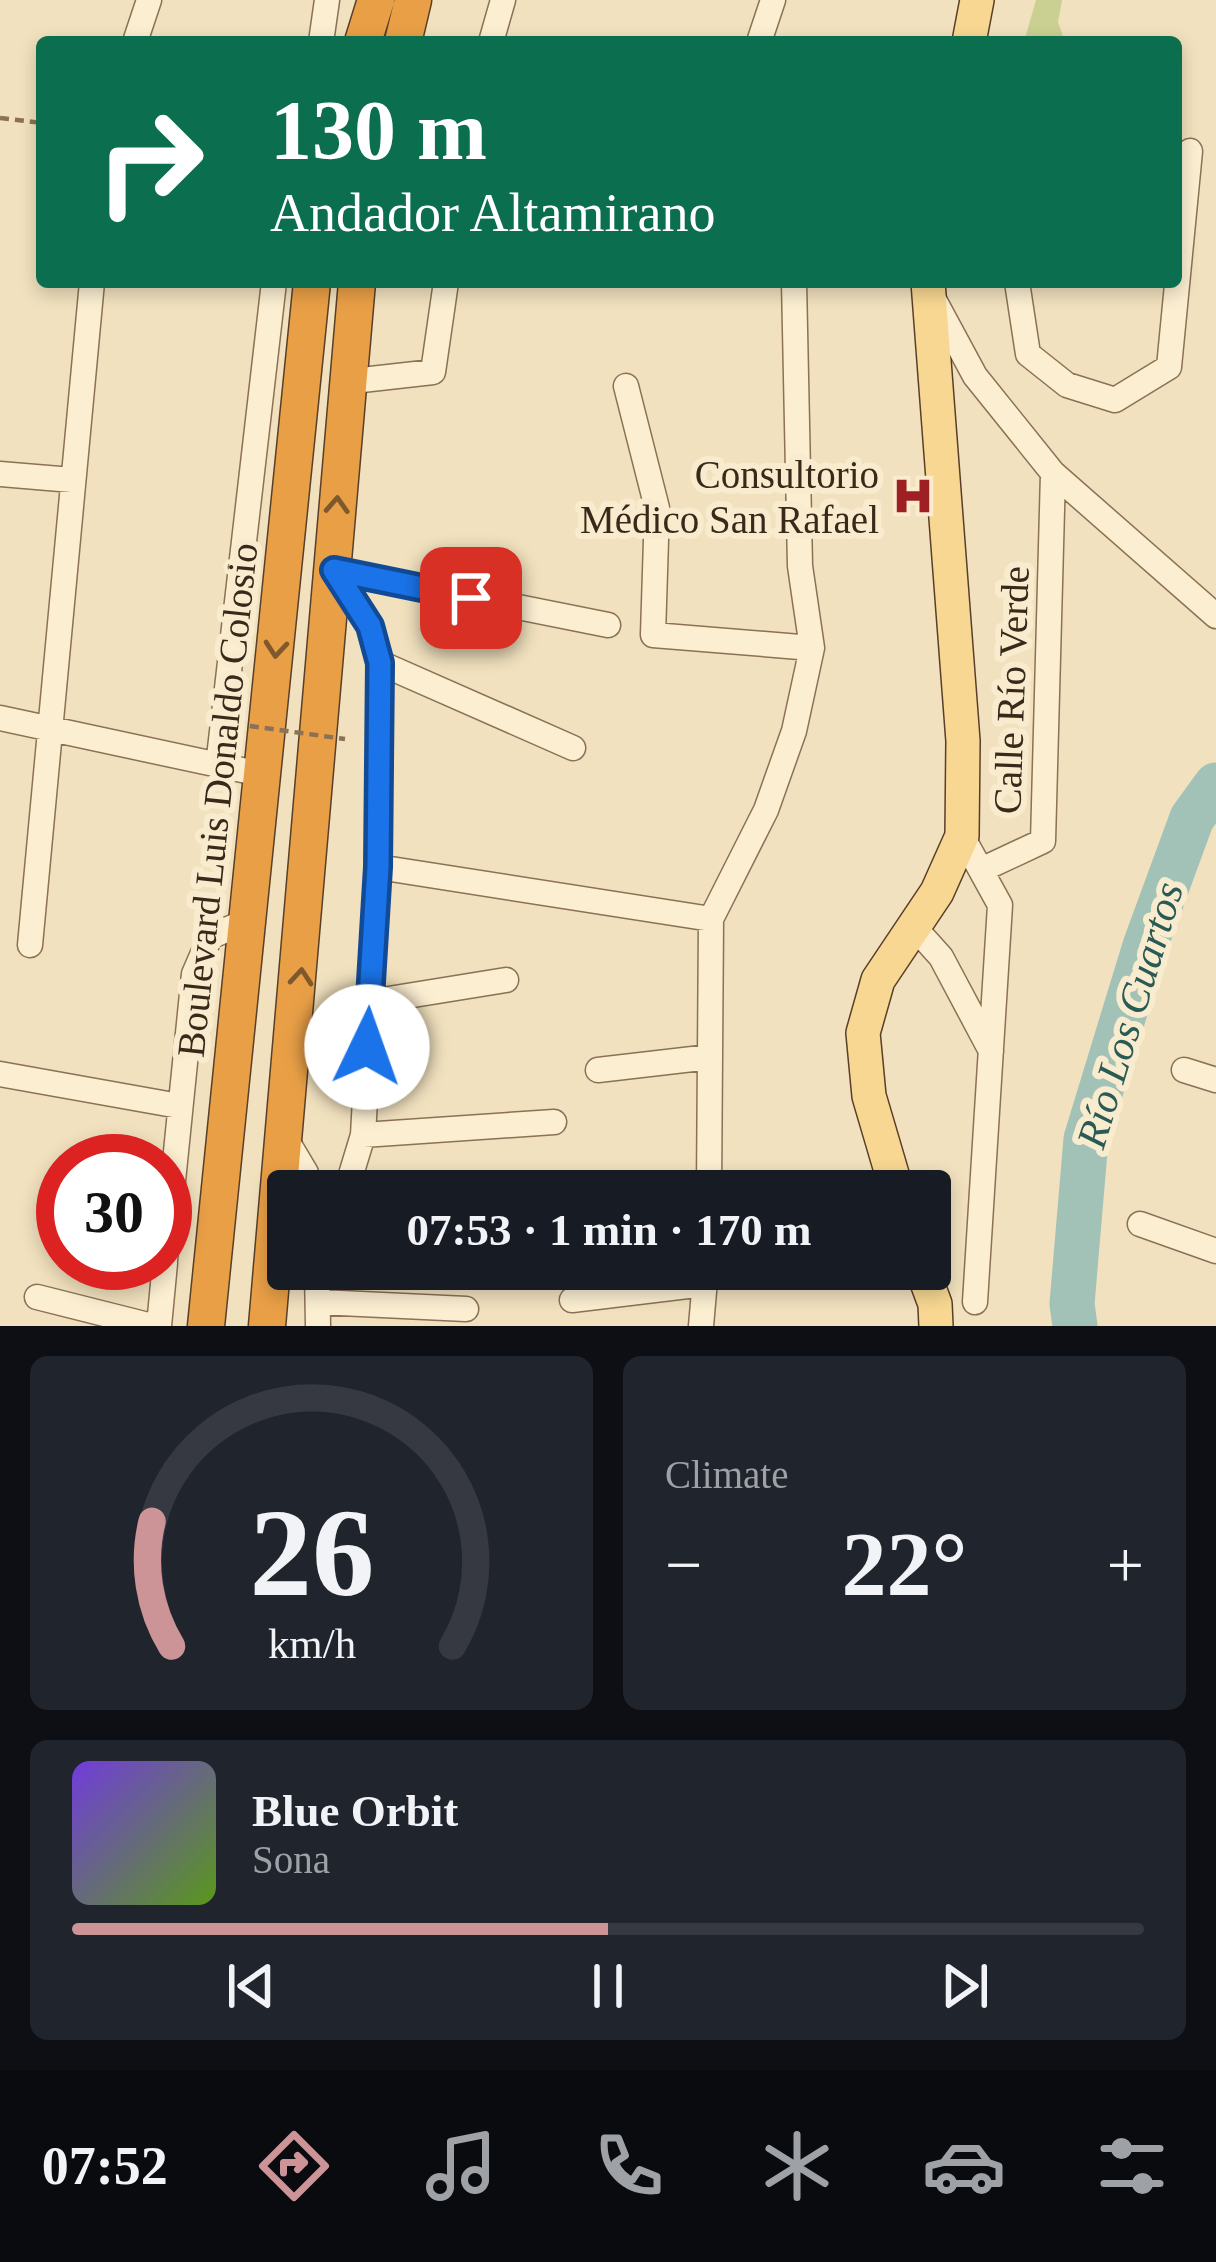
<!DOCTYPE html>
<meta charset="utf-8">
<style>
body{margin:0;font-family:Georgia,serif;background:#20242c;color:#f1f3f6;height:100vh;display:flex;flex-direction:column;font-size:45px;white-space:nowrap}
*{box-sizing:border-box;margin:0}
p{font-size:39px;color:#9ea1a6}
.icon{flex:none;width:66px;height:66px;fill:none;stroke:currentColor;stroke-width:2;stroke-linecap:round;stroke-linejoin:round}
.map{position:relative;height:1326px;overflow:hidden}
.panel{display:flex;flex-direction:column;gap:30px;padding:30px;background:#0d0f14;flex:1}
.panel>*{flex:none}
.hud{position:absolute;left:36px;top:36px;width:1146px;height:252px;border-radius:12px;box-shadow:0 6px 18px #0003;background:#0b6e4f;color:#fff;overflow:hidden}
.speed{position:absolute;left:36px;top:1134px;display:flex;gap:24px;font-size:60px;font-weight:700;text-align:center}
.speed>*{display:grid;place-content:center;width:156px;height:156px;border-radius:50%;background:#171b24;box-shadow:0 6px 18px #0003;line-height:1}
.speed .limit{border:18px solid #d22;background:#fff;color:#111}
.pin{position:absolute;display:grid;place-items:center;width:102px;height:102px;color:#fff;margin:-51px;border-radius:24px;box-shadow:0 6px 18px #0006}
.me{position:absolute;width:132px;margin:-66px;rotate:3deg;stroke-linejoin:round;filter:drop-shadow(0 0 9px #0008)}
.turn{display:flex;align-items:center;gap:42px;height:252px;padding:0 36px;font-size:54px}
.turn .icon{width:156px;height:156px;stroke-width:2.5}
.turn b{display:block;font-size:84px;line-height:102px}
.big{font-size:90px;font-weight:700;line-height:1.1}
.panel .widget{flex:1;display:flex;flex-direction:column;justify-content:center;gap:18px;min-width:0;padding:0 42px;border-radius:18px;background:#20242c}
.panel .dial{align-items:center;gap:0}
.dial svg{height:312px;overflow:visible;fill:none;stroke:#363941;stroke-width:7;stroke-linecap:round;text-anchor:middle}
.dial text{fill:#f1f3f6;stroke:none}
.song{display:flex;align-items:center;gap:36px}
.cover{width:144px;height:144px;border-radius:18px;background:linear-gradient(135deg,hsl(260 70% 55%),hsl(90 70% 35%))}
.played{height:12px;border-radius:6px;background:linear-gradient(90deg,#cc9497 50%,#363941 50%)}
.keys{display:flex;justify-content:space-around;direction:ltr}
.heat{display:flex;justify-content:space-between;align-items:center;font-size:66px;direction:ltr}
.panel .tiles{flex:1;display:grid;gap:30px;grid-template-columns:1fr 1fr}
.widget:last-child{grid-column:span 2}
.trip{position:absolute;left:267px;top:1170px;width:684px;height:120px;border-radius:12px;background:#171b24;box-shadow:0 6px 18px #0003;font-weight:700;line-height:120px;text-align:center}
.tabs{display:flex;height:192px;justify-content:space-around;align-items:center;background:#090b0e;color:#9ea1a6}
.tabs .icon{width:84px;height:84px}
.tabs .active{color:#cc9497}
.tabs b{font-size:54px;color:#f1f3f6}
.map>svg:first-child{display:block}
.green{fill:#cad091}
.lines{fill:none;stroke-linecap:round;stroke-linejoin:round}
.river{stroke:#a2c2b8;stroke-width:45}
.minor-casing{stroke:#8b7155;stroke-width:27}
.major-casing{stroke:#583f2a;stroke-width:36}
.highway-casing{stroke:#583f2a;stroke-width:39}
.path{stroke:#8b7155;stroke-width:4.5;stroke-dasharray:9 6;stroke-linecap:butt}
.minor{stroke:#fbeed1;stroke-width:24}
.major{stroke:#f8d792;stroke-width:33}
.highway{stroke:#e99f46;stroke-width:36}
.path-bridge{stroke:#8b7155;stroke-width:4.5;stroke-dasharray:9 6;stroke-linecap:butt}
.oneway{stroke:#7f582c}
.route-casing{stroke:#114b97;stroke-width:30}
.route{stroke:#1a73e8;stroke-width:21}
.labels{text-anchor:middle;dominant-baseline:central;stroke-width:12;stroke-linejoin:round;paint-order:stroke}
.poi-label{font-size:39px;fill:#39291b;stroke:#f8ebce;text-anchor:end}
.street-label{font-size:39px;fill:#39291b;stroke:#f8ebce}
.water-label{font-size:42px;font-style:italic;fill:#295a56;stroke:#f8ebce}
</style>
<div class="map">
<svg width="1216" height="1326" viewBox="0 0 1216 1326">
<rect width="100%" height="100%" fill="#f1e1be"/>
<path class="green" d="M1036,0h26l-4,22 7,20h-41z"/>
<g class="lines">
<path class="river" d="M1075,1326l-3,-22 14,-165 59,-193 47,-128 24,-33"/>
<g class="minor-casing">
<path id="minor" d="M135,42l14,-42
M321,42l6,-42
M491,42l12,-42
M759,42l14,-42
M1017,282l11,72 39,31 48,15 54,-33 21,-216
M933,298l42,78 78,97 163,143
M344,382l89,-10 13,-90
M626,386l31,122 -4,127 159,13
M0,474l72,6
M334,570l36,56 10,37 -2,204 -15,268 -17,56
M334,570l274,55
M380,663l193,85
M0,718l265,57
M218,766l56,-484
M962,836l38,69 -25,397
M378,867l333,52
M981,870l62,-29 10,-368
M914,927l27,30 50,94
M30,945l62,-663
M370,1002l136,-22
M598,1070l112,-13
M1184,1070l32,10
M0,1074l179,32
M363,1135l191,-13
M287,1141l19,32 2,18
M709,1191l2,-272 55,-109 28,-79 18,-83 -12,-82 -6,-284
M1140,1224l76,27
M165,1260l29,-286 16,-37 41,-18
M317,1269l1,57
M37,1297l115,29
M572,1300l132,-16
M319,1302l147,7
M159,1326l6,-63
M701,1326l5,-57"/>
</g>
<g class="major-casing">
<path id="major" d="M969,42l8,-42
M897,1191l-28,-95 -6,-63 15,-53 59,-88 25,-56 1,-95 -35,-459
M922,1269l13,35 1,22"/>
</g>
<g class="highway-casing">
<path id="highway" d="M363,42l13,-42
M403,42l10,-42
M206,1326l106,-1044
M267,1326l90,-1044"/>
</g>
<path class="path" d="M0,118l42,5"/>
<use href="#minor" class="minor"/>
<use href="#major" class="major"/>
<use href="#highway" class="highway"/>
<path class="path-bridge" d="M235,724l110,15"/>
</g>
<defs><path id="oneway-chevron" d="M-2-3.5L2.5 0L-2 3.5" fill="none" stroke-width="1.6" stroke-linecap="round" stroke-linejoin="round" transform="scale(3)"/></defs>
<g class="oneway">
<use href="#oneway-chevron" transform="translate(337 505) rotate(-87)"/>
<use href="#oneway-chevron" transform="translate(276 649) rotate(95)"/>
<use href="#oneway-chevron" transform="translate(301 977) rotate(-85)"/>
</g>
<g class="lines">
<g class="route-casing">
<path id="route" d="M367,1047l11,-180 2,-204 -10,-37 -36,-56 137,28"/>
</g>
<use href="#route" class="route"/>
</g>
<defs>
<g id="hospital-bare" transform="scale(3.24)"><path d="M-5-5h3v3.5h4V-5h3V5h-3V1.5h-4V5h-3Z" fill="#9f2023" stroke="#f8ebce" stroke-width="2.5" paint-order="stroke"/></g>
</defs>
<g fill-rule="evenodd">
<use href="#hospital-bare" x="913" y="496"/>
</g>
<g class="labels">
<g class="poi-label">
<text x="879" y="474">Consultorio<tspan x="879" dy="45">Médico San Rafael</tspan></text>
</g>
<g class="street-label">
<text transform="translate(1011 690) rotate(-88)">Calle Río Verde</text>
<text transform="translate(217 800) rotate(-84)">Boulevard Luis Donaldo Colosio</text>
</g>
<g class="water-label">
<text transform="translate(1130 1015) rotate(-73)">Río Los Cuartos</text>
</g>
</g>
</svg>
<div class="speed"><div class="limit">30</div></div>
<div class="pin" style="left:471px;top:598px;background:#d93025"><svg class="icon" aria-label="arrive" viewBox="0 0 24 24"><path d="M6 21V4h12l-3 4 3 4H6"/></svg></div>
<svg class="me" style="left:367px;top:1047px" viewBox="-20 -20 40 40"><circle r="19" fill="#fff"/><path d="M0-13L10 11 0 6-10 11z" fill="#1a73e8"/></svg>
<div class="trip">07:53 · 1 min · 170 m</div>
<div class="hud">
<div class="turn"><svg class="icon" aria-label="right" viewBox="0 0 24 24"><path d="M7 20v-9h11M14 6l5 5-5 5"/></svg><div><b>130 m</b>Andador Altamirano</div></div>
</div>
</div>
<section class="panel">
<div class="tiles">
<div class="widget dial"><svg viewBox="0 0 100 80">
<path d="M14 69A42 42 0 1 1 86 69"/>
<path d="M14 69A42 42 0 0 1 9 37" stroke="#cc9497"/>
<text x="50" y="56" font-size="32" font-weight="700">26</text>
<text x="50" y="72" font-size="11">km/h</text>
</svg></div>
<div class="widget"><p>Climate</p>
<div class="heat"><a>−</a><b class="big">22°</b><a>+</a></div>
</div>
<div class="widget">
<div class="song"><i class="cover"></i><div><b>Blue Orbit</b><p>Sona</p></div></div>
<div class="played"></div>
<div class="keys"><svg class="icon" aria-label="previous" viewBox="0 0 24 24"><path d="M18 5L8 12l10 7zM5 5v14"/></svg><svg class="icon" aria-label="pause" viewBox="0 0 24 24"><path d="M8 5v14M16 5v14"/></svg><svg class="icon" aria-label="next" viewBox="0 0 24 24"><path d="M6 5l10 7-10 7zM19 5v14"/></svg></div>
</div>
</div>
</section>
<nav class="tabs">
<b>07:52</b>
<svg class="icon active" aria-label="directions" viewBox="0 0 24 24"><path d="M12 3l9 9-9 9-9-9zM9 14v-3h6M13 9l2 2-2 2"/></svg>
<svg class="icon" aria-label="music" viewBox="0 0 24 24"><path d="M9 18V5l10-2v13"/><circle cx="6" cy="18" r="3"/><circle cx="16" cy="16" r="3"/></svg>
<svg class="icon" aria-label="phone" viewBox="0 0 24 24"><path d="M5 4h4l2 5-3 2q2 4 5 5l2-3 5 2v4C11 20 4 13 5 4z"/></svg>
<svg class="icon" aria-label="climate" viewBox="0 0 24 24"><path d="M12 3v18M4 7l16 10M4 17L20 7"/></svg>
<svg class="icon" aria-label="car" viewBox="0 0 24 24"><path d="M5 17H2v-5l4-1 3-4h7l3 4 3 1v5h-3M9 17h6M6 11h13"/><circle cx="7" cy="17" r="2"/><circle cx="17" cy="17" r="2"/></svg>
<svg class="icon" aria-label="filters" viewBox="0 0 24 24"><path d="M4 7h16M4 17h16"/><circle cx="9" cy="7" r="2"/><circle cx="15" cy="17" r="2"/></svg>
</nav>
